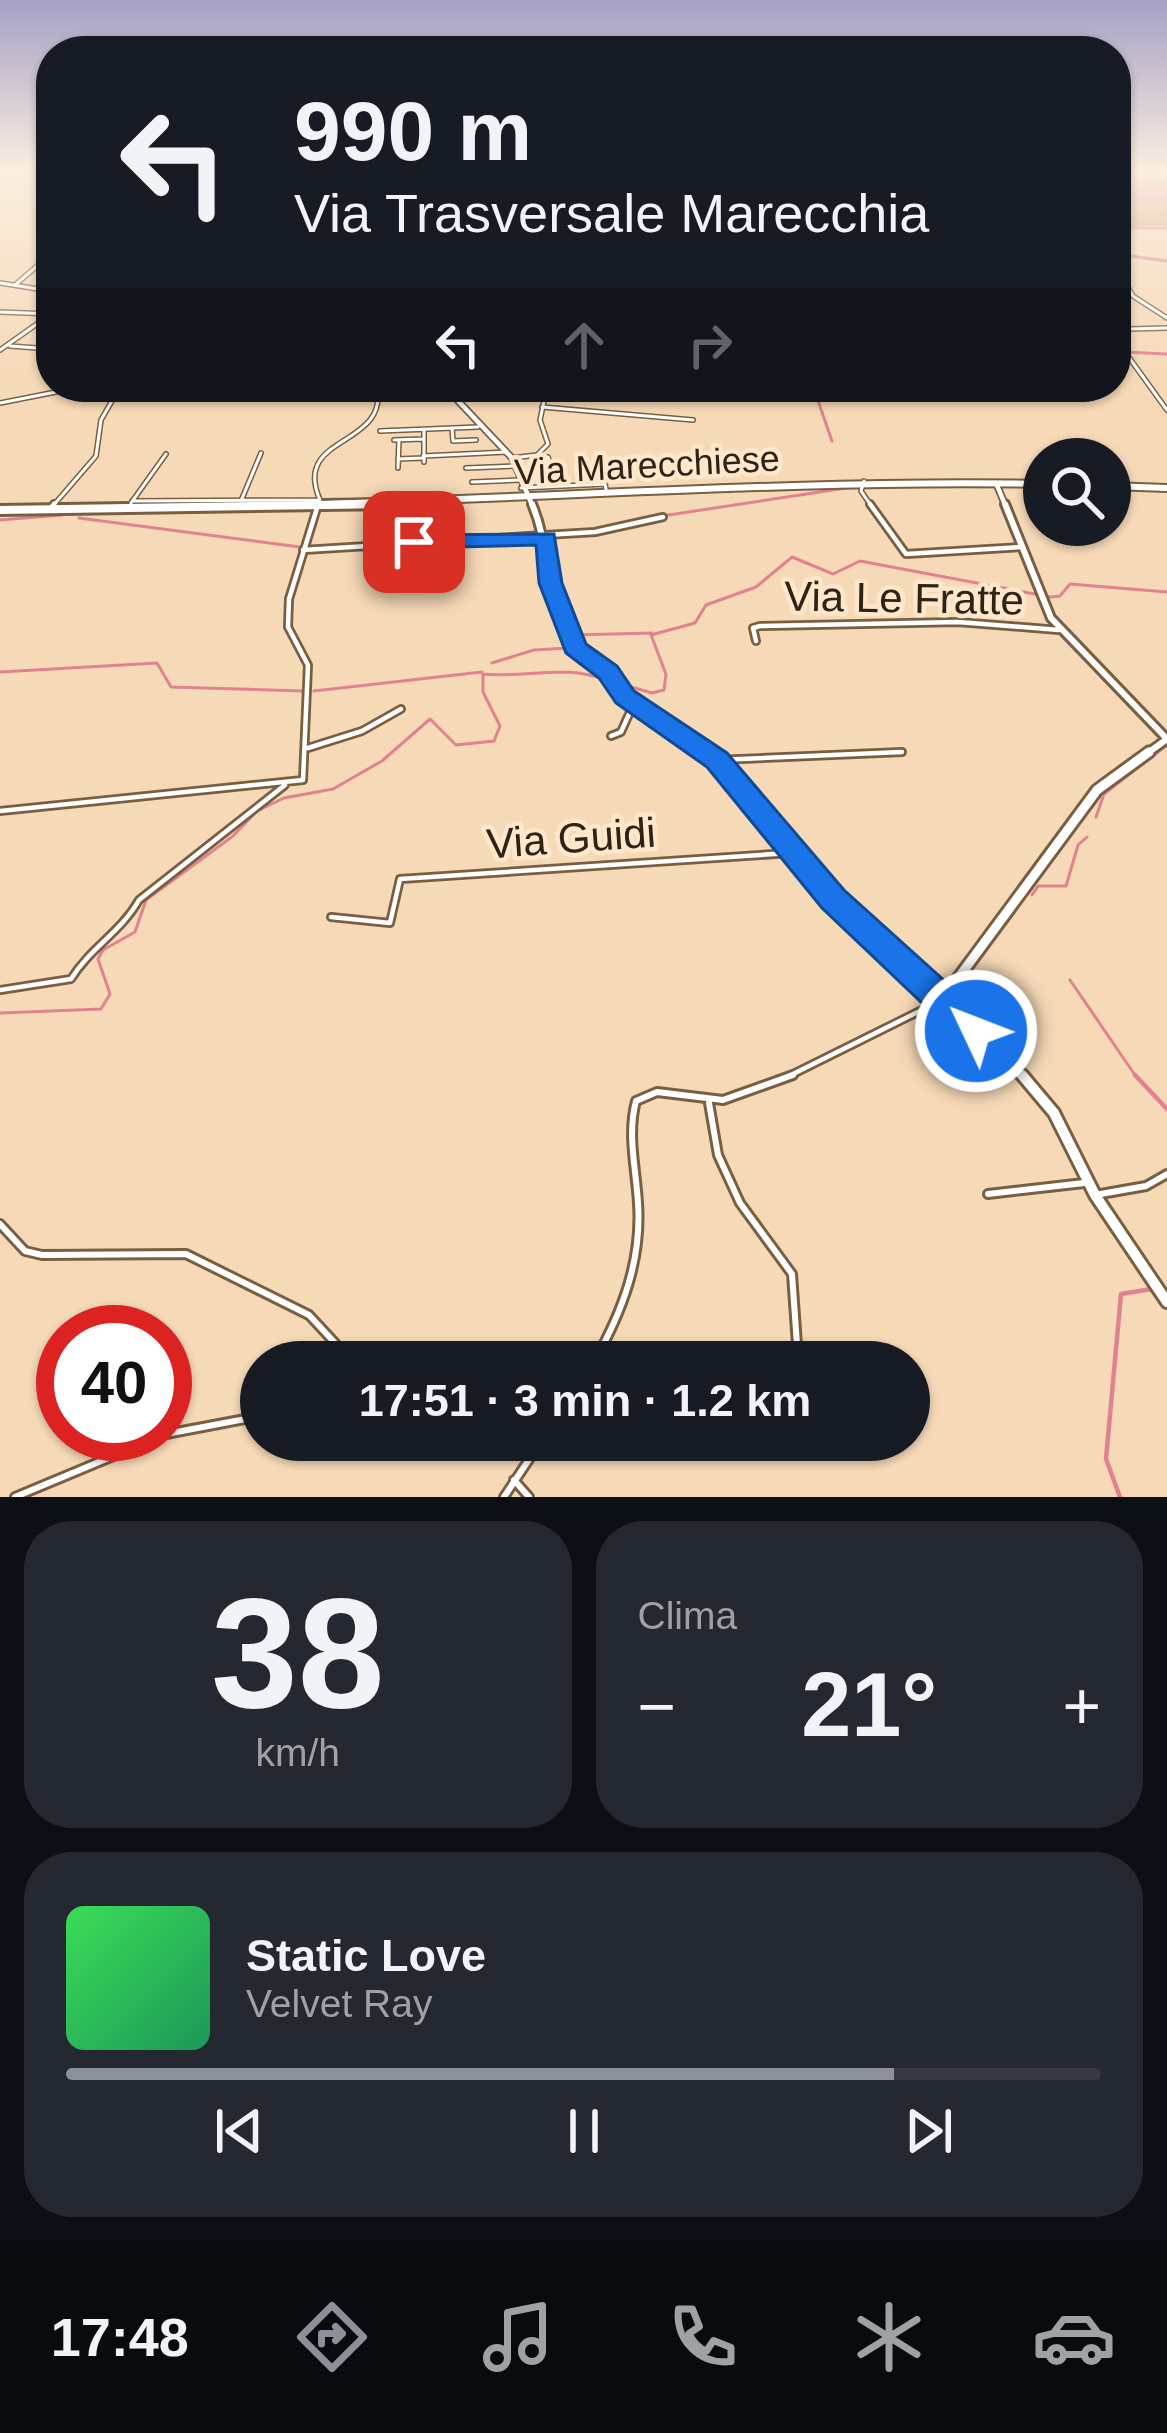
<!DOCTYPE html>
<html lang="it">
<meta charset="utf-8">
<style>
body{margin:0;font-family:Helvetica,sans-serif;background:#242831;color:#f1f3f6;height:100vh;display:flex;flex-direction:column;font-size:45px;white-space:nowrap}
*{box-sizing:border-box;margin:0}
p{font-size:39px;color:#9ea1a6}
.icon{flex:none;width:66px;height:66px;fill:none;stroke:currentColor;stroke-width:2;stroke-linecap:round;stroke-linejoin:round}
.map{position:relative;height:1497px;overflow:hidden}
.panel{display:flex;flex-direction:column;gap:24px;padding:24px;background:#0d0f14;flex:1}
.panel>*{flex:none}
.guide{position:absolute;left:36px;top:36px;width:1095px;height:366px;border-radius:48px;box-shadow:0 3px 9px #0004;background:#171b24;color:#f1f3f6;overflow:hidden}
.controls{position:absolute;left:1023px;top:438px;display:grid;gap:24px}
.controls a{display:grid;place-items:center;width:108px;height:108px;border-radius:50%;background:#171b24;box-shadow:0 3px 9px #0004;font-size:60px}
.speed{position:absolute;left:36px;top:1305px;display:flex;gap:24px;font-size:60px;font-weight:700;text-align:center}
.speed>*{display:grid;place-content:center;width:156px;height:156px;border-radius:50%;background:#171b24;box-shadow:0 3px 9px #0004;line-height:1}
.speed .limit{border:18px solid #d22;background:#fff;color:#111}
.pin{position:absolute;display:grid;place-items:center;width:102px;height:102px;color:#fff;margin:-51px;border-radius:24px;box-shadow:0 6px 18px #0006}
.me{position:absolute;width:132px;margin:-66px;rotate:313deg;stroke-linejoin:round;filter:drop-shadow(0 0 9px #0008)}
.turn{display:flex;align-items:center;gap:42px;height:252px;padding:0 60px;font-size:54px}
.turn .icon{width:156px;height:156px;stroke-width:2.5}
.turn b{display:block;font-size:84px;line-height:102px}
.lanes{display:flex;align-items:center;height:114px;padding:0 60px;background:#0003;justify-content:center;gap:60px;direction:ltr}
.lanes .off{opacity:.35}
.big{font-size:90px;font-weight:700;line-height:1.1}
.panel .tile{flex:1;display:flex;flex-direction:column;justify-content:center;gap:18px;min-width:0;padding:0 42px;border-radius:48px;background:#242831}
.panel .dial{align-items:center;gap:0}
.dial b{font-size:156px;line-height:1}
.song{display:flex;align-items:center;gap:36px}
.cover{width:144px;height:144px;border-radius:18px;background:linear-gradient(135deg,hsl(130 70% 55%),hsl(150 70% 35%))}
.played{height:12px;border-radius:6px;background:linear-gradient(90deg,#8c9099 80%,#363941 80%)}
.keys{display:flex;justify-content:space-around;direction:ltr}
.heat{display:flex;justify-content:space-between;align-items:center;font-size:66px;direction:ltr}
.panel .tiles{flex:1;display:grid;gap:24px;grid-template-columns:1fr 1fr}
.tile:last-child{grid-column:span 2}
.trip{position:absolute;left:240px;top:1341px;width:690px;height:120px;border-radius:60px;background:#171b24;box-shadow:0 3px 9px #0004;font-weight:700;line-height:120px;text-align:center}
.tabs{display:flex;height:192px;justify-content:space-around;align-items:center;background:#090b0e;color:#9ea1a6}
.tabs .icon{width:84px;height:84px}
.tabs .active{color:#8c9099}
.tabs b{font-size:54px;color:#f1f3f6}
.map>svg:first-child{display:block}
.green{fill:#cea574}
.water{fill:#e18290}
.lines{fill:none;stroke-linecap:round;stroke-linejoin:round}
.stream-far1{stroke:#e18290;stroke-width:3}
.stream{stroke:#e18290;stroke-width:4.5}
.street-far2-casing{stroke:#795f41;stroke-width:6}
.street-far1-casing{stroke:#795f41;stroke-width:10}
.street-casing{stroke:#795f41;stroke-width:12}
.secondary-far3-casing{stroke:#795f41;stroke-width:8}
.secondary-far2-casing{stroke:#795f41;stroke-width:12}
.secondary-far1-casing{stroke:#795f41;stroke-width:15}
.secondary-casing{stroke:#795f41;stroke-width:16}
.primary-far1-casing{stroke:#795f41;stroke-width:10}
.primary-casing{stroke:#795f41;stroke-width:14}
.street-far2{stroke:#fff;stroke-width:3}
.street-far1{stroke:#fff;stroke-width:4.5}
.street{stroke:#fff;stroke-width:6}
.secondary-far3{stroke:#fff;stroke-width:4.5}
.secondary-far2{stroke:#fff;stroke-width:6}
.secondary-far1{stroke:#fff;stroke-width:9}
.secondary{stroke:#fff;stroke-width:10}
.primary-far1{stroke:#fff;stroke-width:6}
.primary{stroke:#fff;stroke-width:8}
.route{fill:#1a73e8;stroke:#114b97;stroke-width:3}
.labels{text-anchor:middle;dominant-baseline:central;stroke-width:9;stroke-linejoin:round;paint-order:stroke}
.far-street-label{font-size:36px;fill:#2e2316;stroke:#ffe7cc}
.street-label{font-size:42px;fill:#2e2316;stroke:#ffe7cc}
</style>
<div class="map">
<svg width="1167" height="1497" viewBox="0 0 1167 1497">
<rect width="100%" height="100%" fill="#f6d9b7"/>
<path class="green" d="M1116,172l51,4v50l-51,1z"/>
<path class="water" d="M1116,176l51,4v24l-46,-1 -5,10z"/>
<g class="lines">
<path class="stream-far1" d="M1116,228h51
M1116,254l51,7
M1123,352l44,2
M832,441l-16,-46 30,-8
M662,516l197,-30
M79,518l221,29
M0,520l62,-5
M610,530l26,-5
M387,543l122,-8
M309,547l68,-4
M573,635l79,-2
M492,663l42,-13 35,-2
M0,672l157,-9 14,24 131,4
M614,682l38,11 12,-3 2,-16 -15,-39 44,-12 11,-18 50,-18 36,-30 41,17 27,-13 191,36 9,-1 10,-12 97,8
M314,691l168,-19
M1096,817l8,-23 63,-49
M1032,895l6,-9h28l12,-41 9,-8
M1070,980l67,98
M0,1013l101,-4 9,-15 -12,-35 5,-9 32,-18 11,-32 87,-64 24,-25 27,-13 49,-9 49,-28 48,-42 26,26 38,-4 6,-15 -17,-34v-18c41,4 84,-10 122,6"/>
<path class="stream" d="M1135,1075l32,34
M1120,1497l-14,-38 15,-165 31,-5"/>
<g class="street-far2-casing">
<path id="street-far2" d="M1116,266l17,30 34,22
M0,283l51,8
M15,285l36,-31
M0,312l51,2
M1167,328l-38,1 -9,16 47,65
M10,346l41,3
M0,350l51,-36
M360,393l74,-6
M0,403l81,-16
M542,407l151,13
M452,428l1,13 23,-1
M424,430v32
M380,431l98,-4
M394,440l29,-1
M423,456l84,-4
M539,457h9l5,16
M512,458l25,-3 11,-11 -8,-24 7,-33
M398,459l24,-1
M398,468l1,-28
M466,468l48,-2
M864,481l-3,10 11,16
M472,482l47,-2
M521,488l84,-4 2,10
M320,500c-29,-66 69,-52 57,-113
M132,501l188,-1
M241,501l20,-48
M131,503l35,-49
M52,507l44,-51 5,-36 19,-33"/>
</g>
<g class="street-far1-casing">
<path id="street-far1" d="M870,504l36,50 115,-7
M50,509l4,-5
M303,550l292,-18 68,-15
M756,641l-3,-13 7,-2 198,-4 101,8
M611,736l10,-4 13,-29
M308,748l54,-17 39,-22
M717,760l185,-8
M0,811l303,-31 5,-115 -20,-38 1,-28 28,-91
M331,917l59,6 10,-44 390,-26
M0,990l71,-11c19,-31 50,-47 68,-79l146,-115
M975,1031l50,-5
M785,1078l157,-78"/>
</g>
<g class="street-casing">
<path id="street" d="M709,1103l9,52 22,48 52,71 6,85
M988,1194l96,-11
M1095,1195l51,-9 21,-12
M0,1224l25,27 17,4 144,-1 123,61 26,28 8,19
M594,1362c28,-50 48,-101 44,-159 -2,-35 -11,-68 -2,-102l21,-9 66,8 70,-25
M514,1480l15,17
M15,1497l151,-63 95,-18
M504,1497l38,-57"/>
</g>
<g class="secondary-far3-casing">
<path id="secondary-far3" d="M445,387l67,71 21,49
M996,483l10,24"/>
</g>
<g class="secondary-far2-casing">
<path id="secondary-far2" d="M532,504c13,31 11,50 18,80 20,81 94,126 159,171
M1005,504l46,114 116,121
M1145,755l22,-16"/>
</g>
<g class="secondary-far1-casing">
<path id="secondary-far1" d="M705,752l128,147 192,179
M942,1000l155,-210 52,-38"/>
</g>
<g class="secondary-casing">
<path id="secondary" d="M1022,1075l32,38 41,82 72,107"/>
</g>
<g class="primary-far1-casing">
<path id="primary-far1" d="M1110,486l57,2
M200,507c282,-4 562,-28 844,-23"/>
</g>
<g class="primary-casing">
<path id="primary" d="M0,510l391,-6"/>
</g>
<use href="#street-far2" class="street-far2"/>
<use href="#street-far1" class="street-far1"/>
<use href="#street" class="street"/>
<use href="#secondary-far3" class="secondary-far3"/>
<use href="#secondary-far2" class="secondary-far2"/>
<use href="#secondary-far1" class="secondary-far1"/>
<use href="#secondary" class="secondary"/>
<use href="#primary-far1" class="primary-far1"/>
<use href="#primary" class="primary"/>
</g>
<linearGradient id="sky" x2="0" y2="1"><stop stop-color="#a5a0c5"/><stop offset="0.45" stop-color="#fbeedf"/><stop offset="1" stop-color="#fbeedf" stop-opacity="0"/></linearGradient>
<rect width="1167" height="379" fill="url(#sky)"/>
<path class="route" d="M554,534l8,49 24,61 31,22 17,25 93,62 117,137 144,130 5,11 -5,11 -12,5 -13,-5 -141,-134 -115,-141 -91,-64 -17,-25 -33,-25 -27,-70 -3,-38 -122,3 -11,-6 11,-7z"/>
<g class="labels">
<g class="far-street-label">
<text transform="translate(647 465) rotate(-3)">Via Marecchiese</text>
</g>
<g class="street-label">
<text transform="translate(904 598) rotate(1)">Via Le Fratte</text>
<text transform="translate(571 838) rotate(-4)">Via Guidi</text>
</g>
</g>
</svg>
<div class="controls">
<a><svg class="icon" aria-label="search" viewBox="0 0 24 24"><circle cx="10" cy="10" r="6"/><path d="M15 15l6 6"/></svg></a>
</div>
<div class="speed"><div class="limit">40</div></div>
<div class="pin" style="left:414px;top:542px;background:#d93025"><svg class="icon" aria-label="arrive" viewBox="0 0 24 24"><path d="M6 21V4h12l-3 4 3 4H6"/></svg></div>
<svg class="me" style="left:976px;top:1031px" viewBox="-20 -20 40 40"><circle r="17" fill="#1a73e8" stroke="#fff" stroke-width="3"/><path d="M0-11L8 9 0 5-8 9z" fill="#fff"/></svg>
<div class="trip">17:51 · 3 min · 1.2 km</div>
<div class="guide">
<div class="turn"><svg class="icon" aria-label="left" viewBox="0 0 24 24"><path d="M17 20v-9H6M10 6l-5 5 5 5"/></svg><div><b>990 m</b>Via Trasversale Marecchia</div></div>
<div class="lanes"><svg class="icon" aria-label="left" viewBox="0 0 24 24"><path d="M17 20v-9H6M10 6l-5 5 5 5"/></svg><svg class="icon off" aria-label="ahead" viewBox="0 0 24 24"><path d="M12 20V5M6 11l6-6 6 6"/></svg><svg class="icon off" aria-label="right" viewBox="0 0 24 24"><path d="M7 20v-9h11M14 6l5 5-5 5"/></svg></div>
</div>
</div>
<section class="panel">
<div class="tiles">
<div class="tile dial"><b>38</b><p>km/h</p></div>
<div class="tile"><p>Clima</p>
<div class="heat"><a>−</a><b class="big">21°</b><a>+</a></div>
</div>
<div class="tile">
<div class="song"><i class="cover"></i><div><b>Static Love</b><p>Velvet Ray</p></div></div>
<div class="played"></div>
<div class="keys"><svg class="icon" aria-label="previous" viewBox="0 0 24 24"><path d="M18 5L8 12l10 7zM5 5v14"/></svg><svg class="icon" aria-label="pause" viewBox="0 0 24 24"><path d="M8 5v14M16 5v14"/></svg><svg class="icon" aria-label="next" viewBox="0 0 24 24"><path d="M6 5l10 7-10 7zM19 5v14"/></svg></div>
</div>
</div>
</section>
<nav class="tabs">
<b>17:48</b>
<svg class="icon active" aria-label="directions" viewBox="0 0 24 24"><path d="M12 3l9 9-9 9-9-9zM9 14v-3h6M13 9l2 2-2 2"/></svg>
<svg class="icon" aria-label="music" viewBox="0 0 24 24"><path d="M9 18V5l10-2v13"/><circle cx="6" cy="18" r="3"/><circle cx="16" cy="16" r="3"/></svg>
<svg class="icon" aria-label="phone" viewBox="0 0 24 24"><path d="M5 4h4l2 5-3 2q2 4 5 5l2-3 5 2v4C11 20 4 13 5 4z"/></svg>
<svg class="icon" aria-label="climate" viewBox="0 0 24 24"><path d="M12 3v18M4 7l16 10M4 17L20 7"/></svg>
<svg class="icon" aria-label="car" viewBox="0 0 24 24"><path d="M5 17H2v-5l4-1 3-4h7l3 4 3 1v5h-3M9 17h6M6 11h13"/><circle cx="7" cy="17" r="2"/><circle cx="17" cy="17" r="2"/></svg>
</nav>
